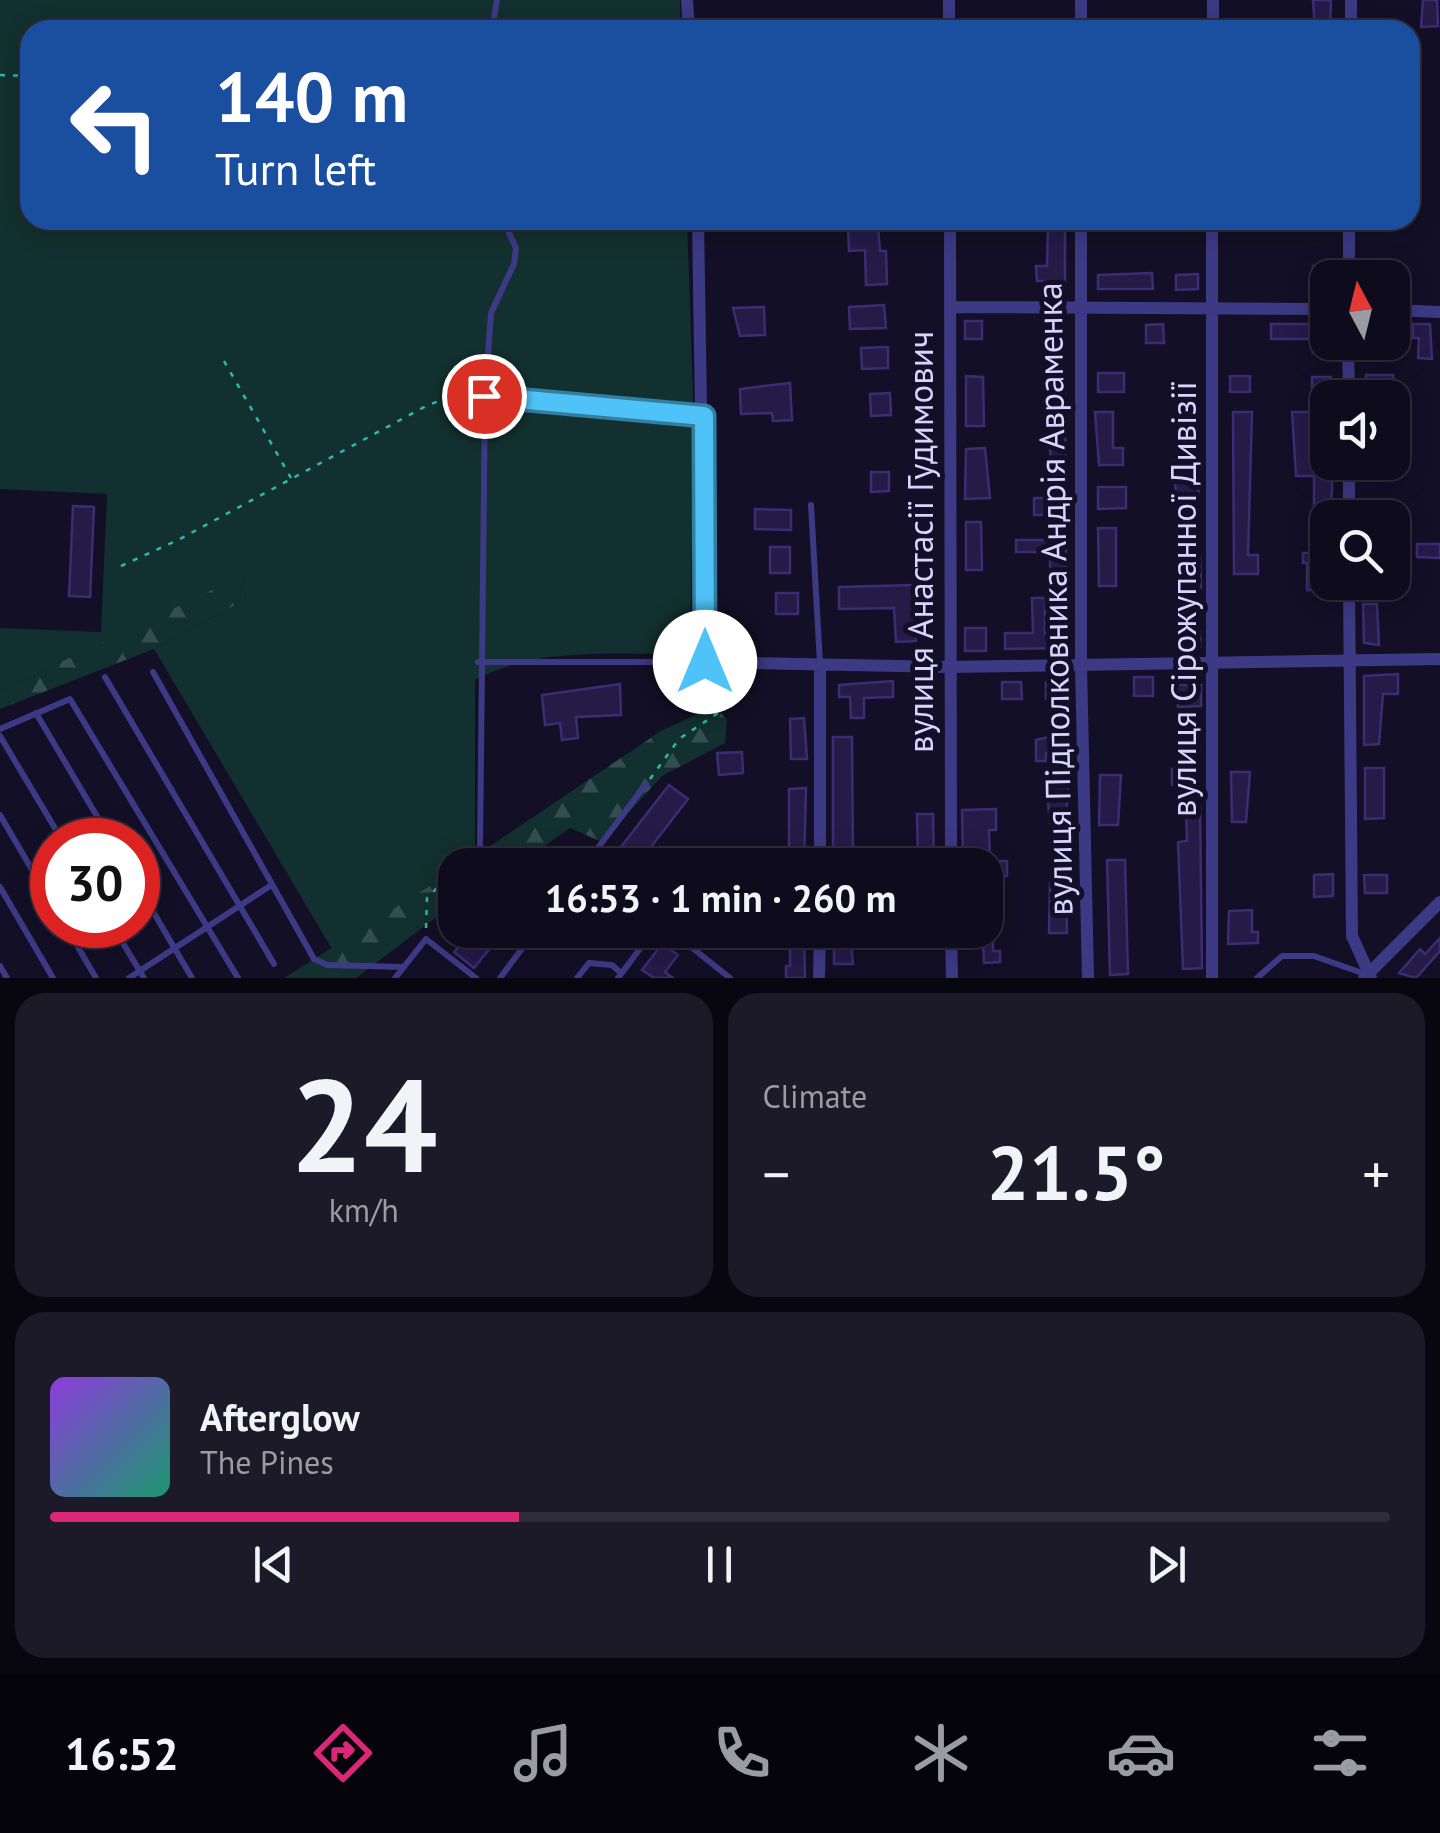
<!DOCTYPE html>
<meta charset="utf-8">
<style>
body{margin:0;font-family:"PT Sans",sans-serif;background:#1c1929;color:#f1f3f6;height:100vh;display:flex;flex-direction:column;font-size:38px;white-space:nowrap}
*{box-sizing:border-box;margin:0}
p{font-size:32px;color:#9b9ba3}
.icon{flex:none;width:55px;height:55px;fill:none;stroke:currentColor;stroke-width:2;stroke-linecap:round;stroke-linejoin:round}
.map{position:relative;height:978px;overflow:hidden}
.side{display:flex;flex-direction:column;gap:15px;padding:15px;background:#08060f;flex:1}
.side>*{flex:none}
.guide{position:absolute;left:20px;top:20px;width:1400px;height:210px;border-radius:30px;box-shadow:0 5px 25px #0003,0 0 0 2px #2e2b3b;background:#1a4fa0;color:#fff;overflow:hidden}
.needle{width:65px;rotate:353deg}
.controls{position:absolute;left:1310px;top:260px;display:grid;gap:20px}
.controls a{display:grid;place-items:center;width:100px;height:100px;border-radius:20px;background:#0e0b1c;box-shadow:0 5px 25px #0003,0 0 0 2px #2e2b3b;font-size:50px}
.speed{position:absolute;left:30px;top:818px;display:flex;gap:20px;font-size:50px;font-weight:700;text-align:center}
.speed>*{display:grid;place-content:center;width:130px;height:130px;border-radius:50%;background:#0e0b1c;box-shadow:0 5px 25px #0003,0 0 0 2px #2e2b3b;line-height:1}
.speed .limit{border:15px solid #d22;background:#fff;color:#111}
.pin{position:absolute;display:grid;place-items:center;width:85px;height:85px;color:#fff;margin:-42px;border:5px solid #fff;border-radius:50%;box-shadow:0 2px 10px #0007}
.me{position:absolute;width:110px;margin:-55px;rotate:0deg;stroke-linejoin:round;filter:drop-shadow(0 0 8px #0008)}
.turn{display:flex;align-items:center;gap:35px;height:210px;padding:0 30px;font-size:45px}
.turn .icon{width:130px;height:130px;stroke-width:2.5}
.turn b{display:block;font-size:70px;line-height:85px}
.big{font-size:75px;font-weight:700;line-height:1.1}
.side .card{flex:1;display:flex;flex-direction:column;justify-content:center;gap:15px;min-width:0;padding:0 35px;border-radius:30px;background:#1c1929}
.side .dial{align-items:center;gap:0}
.dial b{font-size:130px;line-height:1}
.song{display:flex;align-items:center;gap:30px}
.cover{width:120px;height:120px;border-radius:15px;background:linear-gradient(135deg,hsl(270 70% 55%),hsl(160 70% 35%))}
.played{height:10px;border-radius:5px;background:linear-gradient(90deg,#db2777 35%,#2e2b3b 35%)}
.keys{display:flex;justify-content:space-around;direction:ltr}
.heat{display:flex;justify-content:space-between;align-items:center;font-size:55px;direction:ltr}
.side .tiles{flex:1;display:grid;gap:15px;grid-template-columns:1fr 1fr}
.card:last-child{grid-column:span 2}
.trip{position:absolute;left:438px;top:848px;width:565px;height:100px;border-radius:30px;background:#0e0b1c;box-shadow:0 5px 25px #0003,0 0 0 2px #2e2b3b;font-weight:700;line-height:100px;text-align:center}
.tabs{display:flex;height:160px;justify-content:space-around;align-items:center;background:#06040b;color:#9b9ba3}
.tabs .icon{width:70px;height:70px}
.tabs .on{color:#db2777}
.tabs b{font-size:45px;color:#f1f3f6}
.map>svg:first-child{display:block}
.green{fill:#12302f}
.forest{fill:url(#forest-firs)}
.building{fill:#241b47;stroke:#3b2d73;stroke-width:2.5}
.lines{fill:none;stroke-linecap:round;stroke-linejoin:round}
.path{stroke:#2fb8b0;stroke-width:2.5;stroke-dasharray:5 8;stroke-linecap:butt}
.service{stroke:#3d3a85;stroke-width:6}
.minor{stroke:#3d3a85;stroke-width:12}
.route-casing{stroke:#337fa1;stroke-width:25}
.route{stroke:#4fc3f7;stroke-width:18}
.labels{text-anchor:middle;dominant-baseline:central;stroke-width:10;stroke-linejoin:round;paint-order:stroke}
.street-label{font-size:35px;fill:#d9d4ff;stroke:#130f26}
</style>
<div class="map">
<svg width="1440" height="978" viewBox="0 0 1440 978">
<defs>
<pattern id="forest-firs" width="22" height="20" patternUnits="userSpaceOnUse" patternTransform="scale(2.5)"><rect width="22" height="20" fill="#12302f"/><path d="M5 1l3.5 6h-7zM16 11l3.5 6h-7z" fill="#344d4e"/></pattern>
</defs>
<rect width="100%" height="100%" fill="#130f26"/>
<path class="green" d="M0,0h680l1,30h-651v190h657l7,204 -4,230c-69,1 -153,-8 -215,26v177l-20,8v5l-123,79 -178,-300 85,-46 5,-27 -244,115v-63l101,4 6,-138 -107,-5z"/>
<path class="forest" d="M244,575l-5,28 -85,46 -154,60v-18z
M715,706l12,14 -2,23 -63,33 -60,66 -32,-14 -52,37h-56l199,-134z
M455,870v33l-99,75h-72z"/>
<path class="building" d="M1313,0h18l-1,30h-15z
M1423,0h14l1,26 -17,1z
M1065,222v65l-17,1v-7h-11l-1,-15h11l1,-43z
M878,225l2,26h6l1,33 -21,1 -1,-35 -16,1 -1,-24z
M1330,265l-2,27h-14l-1,-26z
M1152,273l1,16h-55v-14z
M1198,274v15l-22,1v-15z
M884,305l2,23 -36,1 -1,-22z
M764,307l1,28 -25,1 -7,-28z
M965,321h17v18h-17z
M1163,324l1,19h-18v-18z
M1271,324h57l2,29h-17v-14h-42z
M1413,324h17l2,35 -14,-1 1,-20h-6z
M888,347v21l-26,1 -1,-21z
M1098,373h26v19h-26z
M1047,375h18l1,199h-16v-22h-34v-12h34v-25h-16v-17h18z
M1366,375h27v16l-27,-1z
M966,376l17,1 1,49h-18z
M1230,376h20v16h-20z
M1312,377h19v21l-19,2z
M790,383l2,37 -19,1 -1,-8 -31,1 -1,-25z
M890,393l1,22 -20,1 -1,-22z
M1095,412h18v36h10v17h-24z
M1233,412h19l-4,143h10v19h-24z
M1292,412h22v47l19,3 -2,49h-17v-35h-18z
M985,448l5,50 -25,1 1,-50z
M1174,459h17v24h7l1,16h-23z
M871,472h18v19l-18,1z
M1098,487h28v21l-28,1z
M73,506l21,1 -4,90 -21,-1z
M755,509l36,1v20l-36,-1z
M966,522h15l1,48h-16z
M1098,528h18v58h-17z
M1311,530h17l-8,60h-13v-27h-4v-10h8z
M1417,544h23v14l-23,-1z
M770,547h20v26h-20z
M1200,555l1,33h-20l-1,-32z
M913,585l3,56 -20,1 -2,-34 -55,1v-22z
M776,593h22v21h-22z
M1032,598h13v36h22v14l-62,1v-16h28z
M1363,604h14l2,41 -15,-2z
M965,628h21v23h-21z
M1176,631h24v16h-24z
M1398,674v20h-15l-4,50 -15,1v-69z
M1153,677v19h-19v-19z
M893,681v16l-29,1v20h-13l-1,-21h-11v-12z
M1002,682h19l1,17h-20z
M1046,682h19v17h-19z
M620,684l1,31 -45,2 2,21 -16,2 -2,-17 -15,2 -3,-30z
M1178,685h23v21l-23,1z
M804,718l3,41h-16l-1,-40z
M1178,733h21v20l-10,1 1,31h-18v-16h6z
M1052,736h16v17h-22v8h-10v-21z
M833,737h19l1,120 -20,1z
M742,752l1,21 -24,2 -2,-22z
M1365,768h19v50l-19,1z
M1045,771h24l-3,51 -16,1z
M1231,772h19l-4,50h-14z
M1100,775h21l-3,50h-19z
M669,785l19,14 -51,66h-30z
M806,788l-2,77h-15v-76z
M1186,807h14l2,161 -19,1 -5,-127 9,-1z
M996,809v21h-7l1,31h17v15h-9l1,25 -14,1v-37h-11v-8h-11l-1,-47z
M917,814h16l1,51h-16z
M1107,860h18l3,114 -18,1z
M1333,874v22l-19,1v-22z
M1364,875h23v18h-22z
M1050,883h16l1,50h-18z
M1252,910v22h6v11l-30,1 1,-33z
M459,930h46l-31,38 -20,-16 13,-15z
M790,930h14l1,48h-19v-12h4z
M834,930h16l3,34h-19z
M976,930h17v21h7v11l-16,1 -1,-19h-6z
M1440,938v13l-24,27 -17,-5 21,-24 5,5z
M662,944l16,11 -13,17 8,6h-19l-12,-8z"/>
<g class="lines">
<path class="path" d="M0,75l30,1
M224,361l67,117
M121,566l59,-27 246,-133 31,-12 17,7
M650,779l29,-40 54,-36 -1,-29
M485,852l11,13
M460,865l13,-13
M426,928l1,-30 28,-28"/>
<path class="service" d="M492,30l5,-30
M485,395l217,21
M811,505l9,158
M478,662h227
M153,672l161,287 13,6 77,2
M105,677l169,287
M36,713l75,127
M0,729l70,-30 168,279
M0,736l62,104
M0,815l52,89
M480,846l5,-451 6,-82 23,-49 2,-16 -13,-28
M585,865l61,-81
M138,886l54,92
M0,887l53,91
M65,925l31,53
M112,925l32,53
M670,930l60,48
M0,966l7,12
M129,978l141,-92
M395,978l31,-39 50,39
M500,978l36,-48
M577,978l12,-15 23,2 9,8
M618,978l36,-48
M1257,978l25,-22h32l51,18"/>
<path class="minor" d="M687,0l2,30
M949,0v30
M1081,30v-30
M1213,30v-30
M1351,30v-30
M698,220l7,442 244,5 491,-8
M950,220l1,645
M1081,220v445l7,313
M1212,220v758
M1349,278v-58
M950,307l378,2
M1392,310l48,2
M1348,342l1,56
M1349,462v56
M1349,582l3,354 19,42
M820,865v-201
M951,930l1,48
M819,978l1,-48
M1364,978l76,-76"/>
</g>
<g class="lines">
<g class="route-casing">
<path id="route" d="M484,396l220,20 1,246"/>
</g>
<use href="#route" class="route"/>
</g>
<g class="labels">
<g class="street-label">
<text transform="translate(920 542) rotate(-90)">вулиця Анастасії Гудимович</text>
<text transform="translate(1054 599) rotate(-91)">вулиця Підполковника Андрія Авраменка</text>
<text transform="translate(1183 599) rotate(-90)">вулиця Сірожупанної Дивізії</text>
</g>
</g>
</svg>
<div class="controls">
<a><svg class="needle" viewBox="-14 -14 28 28"><path d="M0-13l5 13h-10z" fill="#e53935"/><path d="M0 13l5-13h-10z" fill="#9b9ba3"/></svg></a>
<a><svg class="icon" aria-label="sound" viewBox="0 0 24 24"><path d="M4 9h4l5-4v14l-5-4H4zM17 9q2 3 0 6"/></svg></a>
<a><svg class="icon" aria-label="search" viewBox="0 0 24 24"><circle cx="10" cy="10" r="6"/><path d="M15 15l6 6"/></svg></a>
</div>
<div class="speed"><div class="limit">30</div></div>
<div class="pin" style="left:484px;top:396px;background:#d93025"><svg class="icon" aria-label="arrive" viewBox="0 0 24 24"><path d="M6 21V4h12l-3 4 3 4H6"/></svg></div>
<svg class="me" style="left:705px;top:662px" viewBox="-20 -20 40 40"><circle r="19" fill="#fff"/><path d="M0-13L10 11 0 6-10 11z" fill="#4fc3f7"/></svg>
<div class="trip">16:53 · 1 min · 260 m</div>
<div class="guide">
<div class="turn"><svg class="icon" aria-label="left" viewBox="0 0 24 24"><path d="M17 20v-9H6M10 6l-5 5 5 5"/></svg><div><b>140 m</b>Turn left</div></div>
</div>
</div>
<section class="side">
<div class="tiles">
<div class="card dial"><b>24</b><p>km/h</p></div>
<div class="card"><p>Climate</p>
<div class="heat"><a>−</a><b class="big">21.5°</b><a>+</a></div>
</div>
<div class="card">
<div class="song"><i class="cover"></i><div><b>Afterglow</b><p>The Pines</p></div></div>
<div class="played"></div>
<div class="keys"><svg class="icon" aria-label="previous" viewBox="0 0 24 24"><path d="M18 5L8 12l10 7zM5 5v14"/></svg><svg class="icon" aria-label="pause" viewBox="0 0 24 24"><path d="M8 5v14M16 5v14"/></svg><svg class="icon" aria-label="next" viewBox="0 0 24 24"><path d="M6 5l10 7-10 7zM19 5v14"/></svg></div>
</div>
</div>
</section>
<nav class="tabs">
<b>16:52</b>
<svg class="icon on" aria-label="directions" viewBox="0 0 24 24"><path d="M12 3l9 9-9 9-9-9zM9 14v-3h6M13 9l2 2-2 2"/></svg>
<svg class="icon" aria-label="music" viewBox="0 0 24 24"><path d="M9 18V5l10-2v13"/><circle cx="6" cy="18" r="3"/><circle cx="16" cy="16" r="3"/></svg>
<svg class="icon" aria-label="phone" viewBox="0 0 24 24"><path d="M5 4h4l2 5-3 2q2 4 5 5l2-3 5 2v4C11 20 4 13 5 4z"/></svg>
<svg class="icon" aria-label="climate" viewBox="0 0 24 24"><path d="M12 3v18M4 7l16 10M4 17L20 7"/></svg>
<svg class="icon" aria-label="car" viewBox="0 0 24 24"><path d="M5 17H2v-5l4-1 3-4h7l3 4 3 1v5h-3M9 17h6M6 11h13"/><circle cx="7" cy="17" r="2"/><circle cx="17" cy="17" r="2"/></svg>
<svg class="icon" aria-label="filters" viewBox="0 0 24 24"><path d="M4 7h16M4 17h16"/><circle cx="9" cy="7" r="2"/><circle cx="15" cy="17" r="2"/></svg>
</nav>
